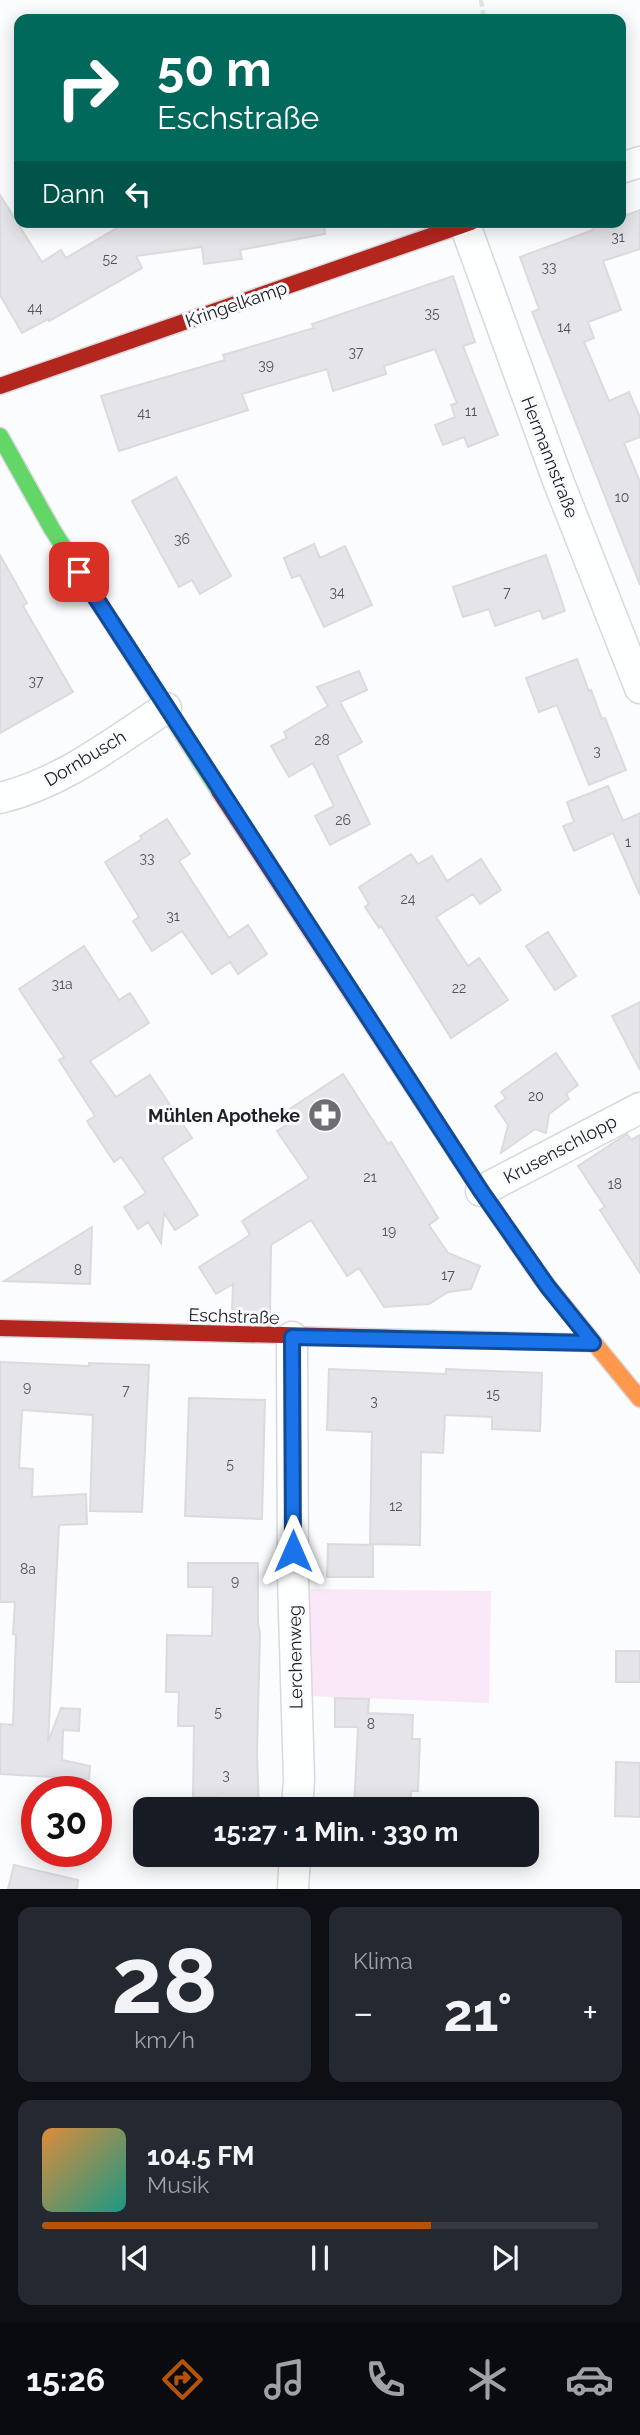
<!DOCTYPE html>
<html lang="de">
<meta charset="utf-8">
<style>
body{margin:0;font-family:Raleway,sans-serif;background:#242831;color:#f1f3f6;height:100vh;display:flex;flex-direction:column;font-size:26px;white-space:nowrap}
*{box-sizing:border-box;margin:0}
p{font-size:23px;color:#9ea1a6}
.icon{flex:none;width:38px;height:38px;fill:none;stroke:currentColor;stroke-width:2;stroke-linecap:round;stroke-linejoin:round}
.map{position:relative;height:1889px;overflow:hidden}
.sheet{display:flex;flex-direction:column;gap:18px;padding:18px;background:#0d0f14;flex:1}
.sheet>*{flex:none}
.hud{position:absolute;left:14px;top:14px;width:612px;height:214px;border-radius:14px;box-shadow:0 4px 18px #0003;background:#00695c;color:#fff;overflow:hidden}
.speed{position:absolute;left:21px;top:1776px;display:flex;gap:14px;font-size:35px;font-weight:700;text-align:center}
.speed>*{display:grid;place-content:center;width:91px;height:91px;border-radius:50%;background:#171b24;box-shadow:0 4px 18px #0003;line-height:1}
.speed .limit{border:10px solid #d22;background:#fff;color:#111}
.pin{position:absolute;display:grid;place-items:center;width:60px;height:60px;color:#fff;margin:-30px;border-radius:14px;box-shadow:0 4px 10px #0006}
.me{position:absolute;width:77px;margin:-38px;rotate:0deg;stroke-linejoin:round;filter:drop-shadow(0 0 5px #0008)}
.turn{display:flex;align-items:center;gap:24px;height:147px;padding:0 28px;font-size:32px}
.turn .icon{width:91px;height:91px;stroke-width:2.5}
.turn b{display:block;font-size:49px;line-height:60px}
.then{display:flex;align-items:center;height:66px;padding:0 28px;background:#0003;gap:14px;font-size:26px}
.big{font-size:52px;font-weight:700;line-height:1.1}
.sheet .widget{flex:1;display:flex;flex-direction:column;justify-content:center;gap:10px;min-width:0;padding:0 24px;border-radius:14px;background:#242831}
.sheet .dial{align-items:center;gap:0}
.dial b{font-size:91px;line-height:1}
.song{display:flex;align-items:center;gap:21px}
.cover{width:84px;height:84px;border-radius:10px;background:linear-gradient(135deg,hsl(30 70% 55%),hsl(170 70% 35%))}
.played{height:7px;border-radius:4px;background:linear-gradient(90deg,#b45309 70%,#363941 70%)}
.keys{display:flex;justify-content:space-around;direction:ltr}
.heat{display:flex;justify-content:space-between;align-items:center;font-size:38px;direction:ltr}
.sheet .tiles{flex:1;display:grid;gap:18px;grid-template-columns:1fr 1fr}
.widget:last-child{grid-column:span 2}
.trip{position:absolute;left:133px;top:1797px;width:406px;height:70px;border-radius:14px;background:#171b24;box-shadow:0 4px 18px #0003;font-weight:700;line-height:70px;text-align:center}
.tab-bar{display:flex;height:112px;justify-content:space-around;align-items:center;background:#090b0e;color:#9ea1a6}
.tab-bar .icon{width:49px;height:49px}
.tab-bar .active{color:#b45309}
.tab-bar b{font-size:32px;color:#f1f3f6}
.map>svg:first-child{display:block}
.green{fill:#fae8f8}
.building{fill:#e5e4e8;stroke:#dbdadf;stroke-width:2}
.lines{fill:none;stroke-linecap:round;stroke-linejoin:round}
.street-casing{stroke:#d8d8de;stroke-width:33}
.fast-casing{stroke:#d8d8de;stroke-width:19}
.slow-casing{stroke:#d8d8de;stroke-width:19}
.jam-casing{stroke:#d8d8de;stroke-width:19}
.path{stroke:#e4e4e4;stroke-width:4.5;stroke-dasharray:7 3.5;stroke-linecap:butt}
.street{stroke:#feffff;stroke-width:30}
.fast{stroke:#63d668;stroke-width:16}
.slow{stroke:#ff974d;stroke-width:16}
.jam{stroke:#b3261e;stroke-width:16}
.route-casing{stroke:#114b97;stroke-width:18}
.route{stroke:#1a73e8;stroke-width:12}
.labels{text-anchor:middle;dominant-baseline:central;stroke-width:6;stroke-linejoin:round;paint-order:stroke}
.number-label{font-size:14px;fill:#525259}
.street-label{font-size:18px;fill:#202028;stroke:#fafbff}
.poi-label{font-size:18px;font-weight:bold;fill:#202028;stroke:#fafbff;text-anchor:end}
</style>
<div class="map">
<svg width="640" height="1889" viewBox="0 0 640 1889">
<rect width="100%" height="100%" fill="#fbfcfe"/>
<path class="green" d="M307,1589l184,2 -2,112 -181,-7z"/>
<path class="building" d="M0,195l42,67 19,-12 5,8 61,-36h197l1,12 -85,16 2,9 -38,5 -2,-17 -66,9 6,12 -93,53 -1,-2 -26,14 -22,-38z
M640,210v39l-37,12 18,49 -33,12 6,16 -10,4 25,59 20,-9 11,25v20l-16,6 16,39v103l-108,-273 7,-3 -19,-52 73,-27 -1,-4 13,-4h16v-5z
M453,276l22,66 -12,4 35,89 -30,12 -4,-10 -21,8 -8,-20 20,-8 -4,-12 6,-2 -22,-54 -51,17 2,8 -53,17 -6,-22 -85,25 6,16 -129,41 -18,-55 124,-36 -2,-5 91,-27 -2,-4z
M176,477l55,99 -31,18 -8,-14 -13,7 -47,-86z
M314,544l6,14 25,-12 27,59 -48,22 -24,-52 -8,3 -8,-20z
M0,555l27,48 -4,3 50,86 -73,41z
M546,555l19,56 -22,8 -3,-9 -45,16 -6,-17 -26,8 -10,-30z
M577,659l12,32 2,-1 11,29 3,-1 21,52 -37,15 -32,-80 -18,7 -13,-34z
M359,671l8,19 -27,12 22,40 -25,14 33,68 -40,21 -15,-29 19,-10 -21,-43 -24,14 -18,-31 16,-8 -3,-6 44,-26 -11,-19z
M608,786l15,35 17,-8v82l-27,-62 -39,18 -11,-25 11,-4 -7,-20z
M167,819l23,35 -11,7 50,77 19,-13 19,29 -29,20 -8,-12 -18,12 -30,-43 -30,20 -19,-30 6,-4 -34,-55 37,-23 -2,-3z
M411,854l7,10 14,-8 15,25 34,-22 20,31 -21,14 -7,-10 -37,23 32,49 11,-8 29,42 -57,38 -70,-112 -2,2 -14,-21 4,-3 -10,-17z
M548,932l28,44 -21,14 -29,-44z
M84,946l35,54 11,-7 19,30 -59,38 26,36 34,-22 42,63 -30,20 36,57 -23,15 -11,-17 -3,30 -13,-21 -10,7 -14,-22 22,-14 -25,-36 -7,5 -27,-41 8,-5 -36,-56 5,-3 -45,-68z
M640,1002v68l-28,-54z
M556,1053l22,32 -12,9 3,5 -20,15 -3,19 -11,-4 -34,24 7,-28 -13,-19 11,-8 -5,-6z
M343,1074l45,70 3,-2 47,76 -9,7 19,28 32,13 -9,23 -23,3 -19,12 -45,3 -25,-39 -12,8 -36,-56 -40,25 -1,68 -38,-1 1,-28 -17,10 -17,-27 51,-32 -8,-14 67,-43 -32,-47 11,-7 -6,-10z
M627,1134l4,6 9,-5v138l-40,-63 5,-3 -27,-41z
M92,1227l-2,57 -86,-3z
M0,1362l89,4v-3l60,2 -7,147 -52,-1 3,-96 -71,-5 -3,58 14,1 -1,28 54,-3 1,30 -28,1 -11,217 13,-34 19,1 -1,22 -16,-1 -1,30 28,6 -1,13 -89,-5v-50l13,1 3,-90 -3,-1 2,-32h-15z
M329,1369l117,5v-5l96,4 -2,58 -48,-2v-12l-47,-2 -2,38 -22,-1 -1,93 -50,-1 2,-112 -45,-2z
M189,1398l76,2 -3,119 -77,-3z
M328,1544l45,1v32h-46z
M188,1563h70v60l2,10 -3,119 2,58h-42v-13h-24l1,-71h-16l1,-34h-13l1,-57 45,1 1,-49h-25z
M616,1651h24v31h-24z
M335,1698l34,1 -1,14 45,2 -1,24h8l-2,52h-7l-1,19h-56l4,-83h-23z
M616,1762l24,1v54l-25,-1z
M14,1865l64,15 -1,9h-69z"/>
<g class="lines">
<g class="street-casing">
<path id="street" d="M621,168l19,-6
M465,225l94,258 81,205
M0,798c62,-15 113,-55 166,-90
M481,1191l159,-83
M292,1337l1,241 6,201 -2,31
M293,1889l2,-34"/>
</g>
<g class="fast-casing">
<path id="fast" d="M0,436l52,93 167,262
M400,1338l193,5"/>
</g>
<g class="slow-casing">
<path id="slow" d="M541,1278l99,121"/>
</g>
<g class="jam-casing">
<path id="jam" d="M0,386l471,-164
M219,791l262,400 60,87
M0,1328l400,10"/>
</g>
<path class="path" d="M481,0l3,19"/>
<use href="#street" class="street"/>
<use href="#fast" class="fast"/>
<use href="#slow" class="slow"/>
<use href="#jam" class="jam"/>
</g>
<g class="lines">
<g class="route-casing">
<path id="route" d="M79,572l402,619 67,96 45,56 -301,-6 1,214"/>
</g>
<use href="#route" class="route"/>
</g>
<defs>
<g id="pharmacy-disc" transform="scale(1.75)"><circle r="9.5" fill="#6d6d73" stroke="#fafbff"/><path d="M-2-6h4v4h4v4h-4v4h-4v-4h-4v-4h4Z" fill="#fff"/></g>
</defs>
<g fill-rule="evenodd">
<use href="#pharmacy-disc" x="325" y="1115"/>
</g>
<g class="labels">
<g class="number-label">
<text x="618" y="237">31</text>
<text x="110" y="259">52</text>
<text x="549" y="267">33</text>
<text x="35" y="308">44</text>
<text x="432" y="313">35</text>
<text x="564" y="327">14</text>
<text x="356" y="352">37</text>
<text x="266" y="365">39</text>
<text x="471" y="411">11</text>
<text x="144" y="413">41</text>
<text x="622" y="497">10</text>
<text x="182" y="539">36</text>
<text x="337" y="592">34</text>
<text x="507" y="592">7</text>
<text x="36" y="681">37</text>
<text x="322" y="740">28</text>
<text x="597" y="751">3</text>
<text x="343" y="820">26</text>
<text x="628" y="842">1</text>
<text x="147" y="858">33</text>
<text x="408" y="899">24</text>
<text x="173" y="916">31</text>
<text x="62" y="984">31a</text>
<text x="459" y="988">22</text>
<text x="536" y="1096">20</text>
<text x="370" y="1177">21</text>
<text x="615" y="1184">18</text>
<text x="389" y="1231">19</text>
<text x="78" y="1270">8</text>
<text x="448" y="1275">17</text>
<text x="27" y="1387">9</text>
<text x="126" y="1390">7</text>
<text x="493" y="1394">15</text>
<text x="374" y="1401">3</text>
<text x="230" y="1464">5</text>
<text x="396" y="1506">12</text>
<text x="28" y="1569">8a</text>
<text x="235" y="1581">9</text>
<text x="218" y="1712">5</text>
<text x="371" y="1724">8</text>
<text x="226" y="1775">3</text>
</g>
<g class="street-label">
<text transform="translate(236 304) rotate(-19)">Kringelkamp</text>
<text transform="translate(550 457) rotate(69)">Hermannstraße</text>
<text transform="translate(85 758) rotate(-31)">Dornbusch</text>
<text transform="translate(560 1149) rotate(-28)">Krusenschlopp</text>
<text transform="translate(234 1316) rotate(2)">Eschstraße</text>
<text transform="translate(295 1657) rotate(-91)">Lerchenweg</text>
</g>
<g class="poi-label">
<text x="300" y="1115">Mühlen Apotheke</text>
</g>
</g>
</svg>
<div class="speed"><div class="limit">30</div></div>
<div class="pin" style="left:79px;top:572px;background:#d93025"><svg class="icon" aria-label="arrive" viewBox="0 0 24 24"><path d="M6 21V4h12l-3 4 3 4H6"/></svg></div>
<svg class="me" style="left:293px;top:1551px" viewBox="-20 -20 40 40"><path d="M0-17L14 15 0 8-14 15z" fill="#1a73e8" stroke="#fff" stroke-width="4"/></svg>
<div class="trip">15:27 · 1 Min. · 330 m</div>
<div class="hud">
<div class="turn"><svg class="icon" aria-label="right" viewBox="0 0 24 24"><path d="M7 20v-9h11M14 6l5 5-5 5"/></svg><div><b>50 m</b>Eschstraße</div></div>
<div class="then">Dann<svg class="icon" aria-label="left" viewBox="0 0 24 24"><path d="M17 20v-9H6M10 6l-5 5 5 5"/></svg></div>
</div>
</div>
<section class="sheet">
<div class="tiles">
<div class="widget dial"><b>28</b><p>km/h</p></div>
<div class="widget"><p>Klima</p>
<div class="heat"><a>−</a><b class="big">21°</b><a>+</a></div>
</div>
<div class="widget">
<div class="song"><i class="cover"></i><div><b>104.5 FM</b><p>Musik</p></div></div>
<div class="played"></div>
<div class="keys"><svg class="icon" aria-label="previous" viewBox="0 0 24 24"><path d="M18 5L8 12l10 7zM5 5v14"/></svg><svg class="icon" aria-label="pause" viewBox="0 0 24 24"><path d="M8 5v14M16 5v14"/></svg><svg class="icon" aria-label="next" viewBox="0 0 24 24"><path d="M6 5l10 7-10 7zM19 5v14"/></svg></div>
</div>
</div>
</section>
<nav class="tab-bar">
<b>15:26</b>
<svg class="icon active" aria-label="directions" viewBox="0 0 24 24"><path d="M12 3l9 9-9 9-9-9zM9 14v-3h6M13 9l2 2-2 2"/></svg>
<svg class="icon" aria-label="music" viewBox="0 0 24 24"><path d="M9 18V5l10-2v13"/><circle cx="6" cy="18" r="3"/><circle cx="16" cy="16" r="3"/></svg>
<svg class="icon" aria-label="phone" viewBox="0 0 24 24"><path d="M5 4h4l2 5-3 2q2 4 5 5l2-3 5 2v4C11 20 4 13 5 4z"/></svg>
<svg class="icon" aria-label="climate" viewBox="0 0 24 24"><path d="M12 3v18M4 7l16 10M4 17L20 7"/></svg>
<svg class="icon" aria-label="car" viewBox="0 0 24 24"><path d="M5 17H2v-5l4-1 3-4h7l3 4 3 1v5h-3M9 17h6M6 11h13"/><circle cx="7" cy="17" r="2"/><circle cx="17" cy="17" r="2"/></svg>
</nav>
